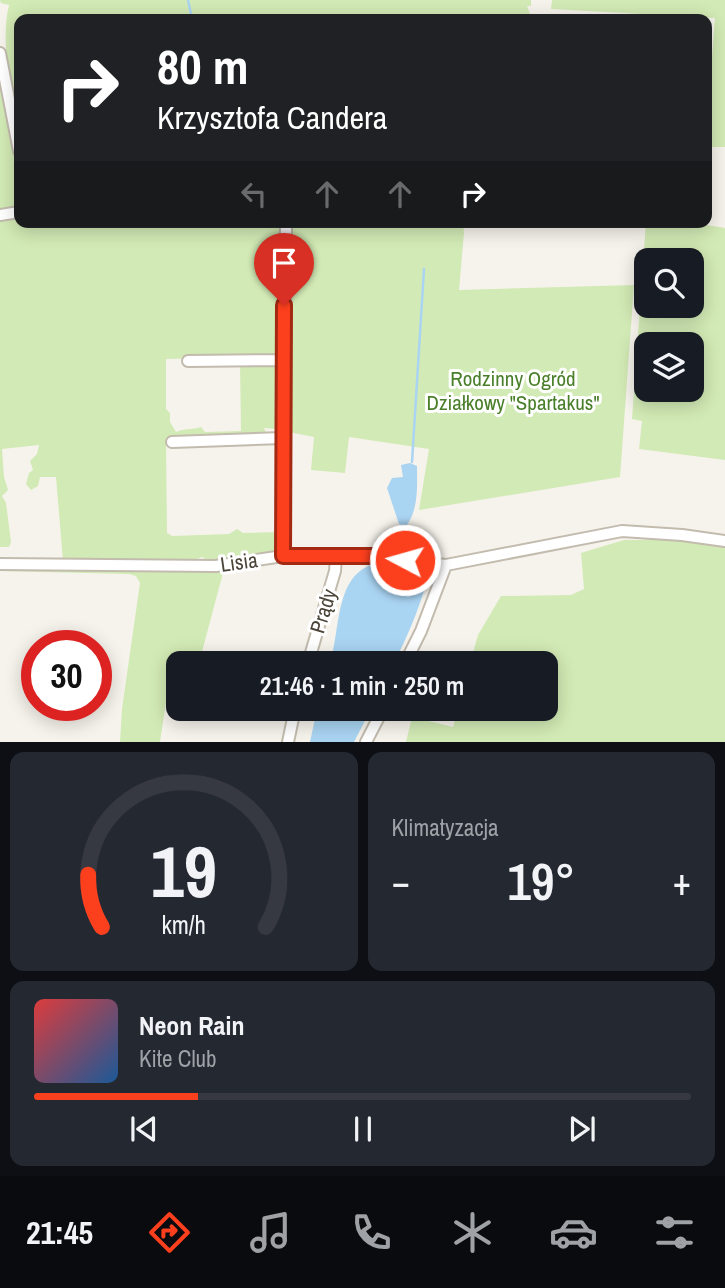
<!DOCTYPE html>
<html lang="pl">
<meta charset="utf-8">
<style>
body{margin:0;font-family:"Archivo Narrow",sans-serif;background:#242831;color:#f1f3f6;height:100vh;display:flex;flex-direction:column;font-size:26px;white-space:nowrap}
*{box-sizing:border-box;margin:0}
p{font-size:23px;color:#9ea1a6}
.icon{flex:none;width:38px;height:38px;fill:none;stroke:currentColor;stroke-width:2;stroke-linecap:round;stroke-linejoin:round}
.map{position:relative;height:742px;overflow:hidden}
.panel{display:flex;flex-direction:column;gap:10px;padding:10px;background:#0d0f14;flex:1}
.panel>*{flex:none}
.guide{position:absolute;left:14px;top:14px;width:698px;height:214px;border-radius:14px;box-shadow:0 4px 18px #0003;background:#202124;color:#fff;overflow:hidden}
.tools{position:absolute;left:634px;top:248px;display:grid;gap:14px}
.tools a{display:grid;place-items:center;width:70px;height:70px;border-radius:14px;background:#171b24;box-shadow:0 4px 18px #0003;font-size:35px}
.speed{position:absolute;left:21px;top:630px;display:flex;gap:14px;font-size:35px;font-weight:700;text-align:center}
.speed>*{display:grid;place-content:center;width:91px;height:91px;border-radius:50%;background:#171b24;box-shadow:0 4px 18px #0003;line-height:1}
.speed .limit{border:10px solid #d22;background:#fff;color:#111}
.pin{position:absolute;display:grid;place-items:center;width:60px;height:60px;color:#fff;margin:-72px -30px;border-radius:50% 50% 50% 0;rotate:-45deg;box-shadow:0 0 7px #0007}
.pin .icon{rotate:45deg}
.me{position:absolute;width:77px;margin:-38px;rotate:276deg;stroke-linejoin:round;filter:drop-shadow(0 0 5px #0008)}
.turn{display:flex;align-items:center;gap:24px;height:147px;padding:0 28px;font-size:32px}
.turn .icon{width:91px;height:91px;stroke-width:2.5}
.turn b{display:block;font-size:49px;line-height:60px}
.lanes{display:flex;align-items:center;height:66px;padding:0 28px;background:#0003;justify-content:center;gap:35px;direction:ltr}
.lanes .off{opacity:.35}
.big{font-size:52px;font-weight:600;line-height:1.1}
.panel .card{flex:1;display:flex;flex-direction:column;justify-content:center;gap:10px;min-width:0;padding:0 24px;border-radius:14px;background:#242831}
.panel .dial{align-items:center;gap:0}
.dial svg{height:182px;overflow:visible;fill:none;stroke:#363941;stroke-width:7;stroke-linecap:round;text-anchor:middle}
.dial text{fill:#f1f3f6;stroke:none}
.song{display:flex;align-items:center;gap:21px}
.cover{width:84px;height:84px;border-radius:10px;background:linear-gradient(135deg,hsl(0 70% 55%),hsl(210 70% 35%))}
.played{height:7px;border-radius:4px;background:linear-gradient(90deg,#fc3f1d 25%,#363941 25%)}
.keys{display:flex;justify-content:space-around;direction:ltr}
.heat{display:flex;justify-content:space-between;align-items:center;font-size:38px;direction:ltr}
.panel .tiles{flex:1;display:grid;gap:10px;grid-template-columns:1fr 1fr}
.card:last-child{grid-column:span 2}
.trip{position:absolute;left:166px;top:651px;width:392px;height:70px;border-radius:14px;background:#171b24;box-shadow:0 4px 18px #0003;font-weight:600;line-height:70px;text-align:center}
.menu{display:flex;height:112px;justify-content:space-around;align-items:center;background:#090b0e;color:#9ea1a6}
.menu .icon{width:49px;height:49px}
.menu .active{color:#fc3f1d}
.menu b{font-size:32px;color:#f1f3f6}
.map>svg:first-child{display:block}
.green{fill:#d2eab5;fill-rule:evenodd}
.water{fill:#a9d4f2}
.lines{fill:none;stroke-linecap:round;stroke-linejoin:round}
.stream{stroke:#a9d4f2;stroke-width:2.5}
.minor-casing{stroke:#c2bbae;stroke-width:14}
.minor{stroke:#fff;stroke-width:10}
.route-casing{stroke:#a42913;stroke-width:18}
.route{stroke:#fc3f1d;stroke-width:12}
.labels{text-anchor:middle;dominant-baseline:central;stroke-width:6;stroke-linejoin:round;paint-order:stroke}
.park-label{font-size:21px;fill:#4a7f2a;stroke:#fff}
.street-label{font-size:21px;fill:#4b4439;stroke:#fff}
</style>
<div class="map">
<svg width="725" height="742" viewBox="0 0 725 742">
<rect width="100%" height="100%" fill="#f6f3ec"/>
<path class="green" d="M0,0h531v6h-4l5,13h-513v119c-8,-40 -19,-97 -10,-133l-8,-2z
M552,0h173v147h-18v-63h3l5,-66 -164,-9z
M0,67l19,96v47l-19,2z
M19,216v6h263l-1,134 -115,3v50l4,4v9l6,10c9,-4 16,-2 25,-5l4,5 36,-1 -1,-69 36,2 4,6v50l-4,9 -12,-1 2,5 -24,3 -70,3 -6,3 1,91 5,3 57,-2 8,-5 6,4 36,-1v15l-4,7c-20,3 -56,15 -73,3l-14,6 -125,-2 -7,-84h-16l-2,9 -7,4 -5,-6 3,-11 4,-3 -3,-9 7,-7 2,-9 -37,4 2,28 4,13 -6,6 4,7 5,39 -2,5h-9v-328z
M291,222h172l1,11 -5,57 175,-5 -14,192 -201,33 10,-61 -80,-12 -4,36 -34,-3 3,-33 -25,-5z
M646,222h60l1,3 18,3v232l-86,-11 3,-28 -10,-2zM646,261h45v45h-45zM646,345h45v45h-45z
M624,540h65l36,7v195h-319l6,-25 41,10 5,-18h88v-46h-76l8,-28 23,-39 70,-1 13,-6 -3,-36z
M0,568l213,2 3,3 8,-4 -25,94h-21v20l-9,-1 -9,60h-40l2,-33 18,-126 -4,-7 -7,-2 -129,-3z"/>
<path class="water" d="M410,463l7,3c0,19 2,44 -11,60l-7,-2 -12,-36 5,-10 11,-1 -2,-12z
M380,563c15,2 38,7 46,21 -8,28 -19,53 -32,79h-64c11,-33 4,-94 50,-100z
M317,709h54l-17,33h-44z"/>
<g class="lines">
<path class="stream" d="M188,0l4,19
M412,462l12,-193
M399,532l3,-7
M393,553l1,-5"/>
<g class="minor-casing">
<path id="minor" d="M0,53l19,98
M0,215l19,-3
M188,361l96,-1
M172,442l111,-4
M283,556l3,-334
M0,564l216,2 67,-10 53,2 21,-2 89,9 176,-34 60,4 43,6
M308,663l27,-92 1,-13
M405,663l16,-32 25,-66
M288,742l7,-33
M366,742l17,-33"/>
</g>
<use href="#minor" class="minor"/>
</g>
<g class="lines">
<g class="route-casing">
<path id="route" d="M284,305l-1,251h94l28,4"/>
</g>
<use href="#route" class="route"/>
</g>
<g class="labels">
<g class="park-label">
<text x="513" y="378">Rodzinny Ogród<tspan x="513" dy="24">Działkowy "Spartakus"</tspan></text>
</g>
<g class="street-label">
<text transform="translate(239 562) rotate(-8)">Lisia</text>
<text transform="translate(323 611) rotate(-73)">Prądy</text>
</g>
</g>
</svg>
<div class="tools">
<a><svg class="icon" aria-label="search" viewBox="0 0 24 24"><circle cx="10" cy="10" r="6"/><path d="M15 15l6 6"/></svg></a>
<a><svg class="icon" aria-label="layers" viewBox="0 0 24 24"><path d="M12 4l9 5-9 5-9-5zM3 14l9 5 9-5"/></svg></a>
</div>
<div class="speed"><div class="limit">30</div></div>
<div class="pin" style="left:284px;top:305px;background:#d93025"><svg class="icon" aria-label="arrive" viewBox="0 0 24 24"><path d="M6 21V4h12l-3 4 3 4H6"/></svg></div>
<svg class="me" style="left:405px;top:560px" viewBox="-20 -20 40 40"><circle r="17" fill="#fc3f1d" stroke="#fff" stroke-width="3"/><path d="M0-11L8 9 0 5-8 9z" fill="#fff"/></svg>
<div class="trip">21:46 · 1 min · 250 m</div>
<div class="guide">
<div class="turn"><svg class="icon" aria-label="right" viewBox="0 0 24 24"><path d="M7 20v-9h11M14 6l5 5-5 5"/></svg><div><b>80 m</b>Krzysztofa Candera</div></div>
<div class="lanes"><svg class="icon off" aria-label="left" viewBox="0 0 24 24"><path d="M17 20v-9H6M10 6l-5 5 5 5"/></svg><svg class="icon off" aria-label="ahead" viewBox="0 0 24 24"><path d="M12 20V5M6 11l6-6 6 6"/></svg><svg class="icon off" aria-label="ahead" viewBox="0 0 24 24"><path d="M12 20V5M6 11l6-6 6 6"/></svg><svg class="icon" aria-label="right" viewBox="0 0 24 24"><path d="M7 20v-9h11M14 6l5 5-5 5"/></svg></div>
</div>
</div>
<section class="panel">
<div class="tiles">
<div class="card dial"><svg viewBox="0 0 100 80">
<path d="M14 69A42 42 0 1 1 86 69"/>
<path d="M14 69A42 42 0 0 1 8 46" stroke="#fc3f1d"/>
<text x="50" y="56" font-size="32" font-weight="700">19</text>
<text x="50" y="72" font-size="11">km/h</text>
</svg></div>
<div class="card"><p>Klimatyzacja</p>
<div class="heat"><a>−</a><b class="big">19°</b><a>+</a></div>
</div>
<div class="card">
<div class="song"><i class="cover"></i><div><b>Neon Rain</b><p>Kite Club</p></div></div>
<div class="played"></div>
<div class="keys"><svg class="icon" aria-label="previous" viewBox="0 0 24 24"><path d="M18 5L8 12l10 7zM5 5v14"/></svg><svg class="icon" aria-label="pause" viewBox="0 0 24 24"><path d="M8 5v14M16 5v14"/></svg><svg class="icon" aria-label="next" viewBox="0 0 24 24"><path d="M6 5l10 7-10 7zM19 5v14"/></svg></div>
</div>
</div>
</section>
<nav class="menu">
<b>21:45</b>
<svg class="icon active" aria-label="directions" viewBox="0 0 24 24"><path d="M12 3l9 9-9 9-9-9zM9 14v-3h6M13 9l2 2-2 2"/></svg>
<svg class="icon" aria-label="music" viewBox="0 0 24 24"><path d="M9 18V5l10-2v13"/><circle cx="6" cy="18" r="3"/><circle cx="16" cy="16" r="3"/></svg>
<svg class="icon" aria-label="phone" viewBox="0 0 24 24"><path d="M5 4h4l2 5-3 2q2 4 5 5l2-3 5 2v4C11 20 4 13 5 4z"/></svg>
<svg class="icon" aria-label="climate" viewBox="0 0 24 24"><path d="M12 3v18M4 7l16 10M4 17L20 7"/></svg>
<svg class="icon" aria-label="car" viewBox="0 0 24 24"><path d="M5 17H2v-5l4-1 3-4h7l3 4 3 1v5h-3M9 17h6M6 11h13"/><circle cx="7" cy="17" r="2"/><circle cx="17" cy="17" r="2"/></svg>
<svg class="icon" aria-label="filters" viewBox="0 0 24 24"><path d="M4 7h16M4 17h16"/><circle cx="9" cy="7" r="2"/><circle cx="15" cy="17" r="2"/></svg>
</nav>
